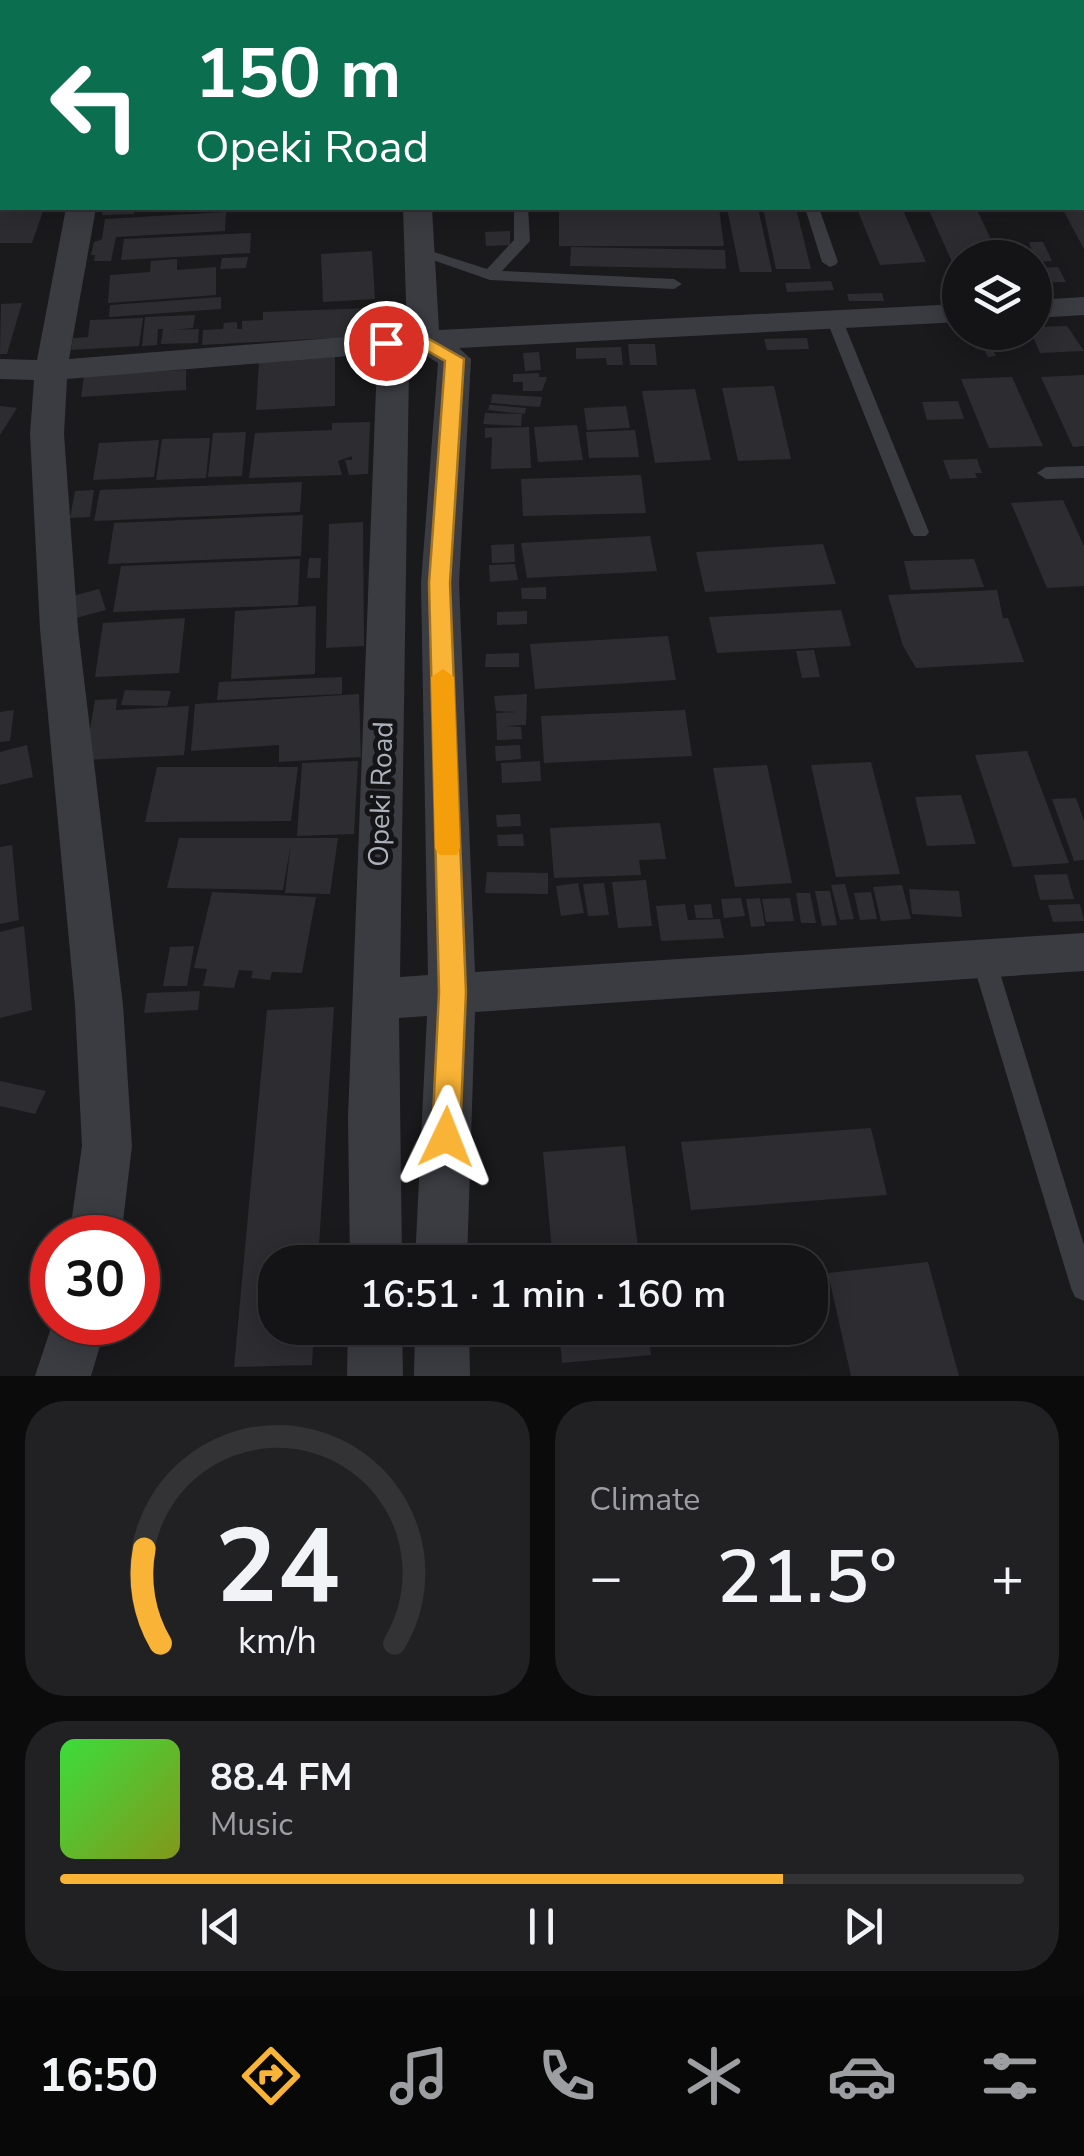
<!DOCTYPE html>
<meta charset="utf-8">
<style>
body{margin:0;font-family:"Nunito Sans",sans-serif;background:#212123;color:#f1f3f6;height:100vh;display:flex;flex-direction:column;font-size:38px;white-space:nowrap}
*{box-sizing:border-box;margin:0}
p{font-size:32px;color:#9d9ea1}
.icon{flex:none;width:55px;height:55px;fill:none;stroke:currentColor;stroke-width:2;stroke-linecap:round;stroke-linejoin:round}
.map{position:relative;height:1376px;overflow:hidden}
.sheet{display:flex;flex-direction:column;gap:25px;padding:25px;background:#0b0b0c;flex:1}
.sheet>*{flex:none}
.hud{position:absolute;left:0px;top:0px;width:1085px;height:210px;box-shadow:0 5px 25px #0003,0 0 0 2px #333335;background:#0b6e4f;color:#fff;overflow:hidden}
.buttons{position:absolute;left:942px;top:240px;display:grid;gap:20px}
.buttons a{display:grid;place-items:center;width:110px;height:110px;border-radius:50%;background:#141416;box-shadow:0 5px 25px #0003,0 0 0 2px #333335;font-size:50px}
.speed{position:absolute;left:30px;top:1215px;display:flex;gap:20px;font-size:50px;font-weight:700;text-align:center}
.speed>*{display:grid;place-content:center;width:130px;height:130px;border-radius:50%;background:#141416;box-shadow:0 5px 25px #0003,0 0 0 2px #333335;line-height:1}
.speed .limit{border:15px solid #d22;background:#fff;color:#111}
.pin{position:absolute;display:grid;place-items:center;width:85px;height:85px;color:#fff;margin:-42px;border:5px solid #fff;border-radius:50%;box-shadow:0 2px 10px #0007}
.me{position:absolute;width:110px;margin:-55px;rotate:2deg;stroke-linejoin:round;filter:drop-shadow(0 0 8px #0008)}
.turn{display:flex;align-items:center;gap:35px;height:210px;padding:0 30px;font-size:45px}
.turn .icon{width:130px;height:130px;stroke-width:2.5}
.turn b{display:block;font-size:70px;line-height:85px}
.big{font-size:75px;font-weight:600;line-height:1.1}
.sheet .card{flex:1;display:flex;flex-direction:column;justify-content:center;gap:15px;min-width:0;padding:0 35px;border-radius:40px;background:#212123}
.sheet .dial{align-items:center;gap:0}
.dial svg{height:260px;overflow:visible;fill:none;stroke:#333335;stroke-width:7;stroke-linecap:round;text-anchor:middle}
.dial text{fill:#f1f3f6;stroke:none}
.song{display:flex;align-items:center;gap:30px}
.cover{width:120px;height:120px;border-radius:15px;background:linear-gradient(135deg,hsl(120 70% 55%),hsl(70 70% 35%))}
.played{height:10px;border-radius:5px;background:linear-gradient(90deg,#f9b336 75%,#333335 75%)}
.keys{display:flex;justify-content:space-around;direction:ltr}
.heat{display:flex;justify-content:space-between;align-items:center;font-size:55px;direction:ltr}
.sheet .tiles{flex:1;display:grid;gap:25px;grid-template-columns:1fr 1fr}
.card:last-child{grid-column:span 2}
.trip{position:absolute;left:258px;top:1245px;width:570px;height:100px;border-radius:40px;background:#141416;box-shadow:0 5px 25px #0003,0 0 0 2px #333335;font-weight:600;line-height:100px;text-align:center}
.menu{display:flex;height:160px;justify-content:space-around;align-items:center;background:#080809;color:#9d9ea1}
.menu .icon{width:70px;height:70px}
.menu .on{color:#f9b336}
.menu b{font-size:45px;color:#f1f3f6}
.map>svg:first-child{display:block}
.building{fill:#2d2d31}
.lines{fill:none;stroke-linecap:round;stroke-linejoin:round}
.service{fill:#3b3c42;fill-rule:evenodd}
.minor{fill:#3b3c42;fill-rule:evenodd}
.route{fill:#f9b336;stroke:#a27423;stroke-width:2.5}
.slow{fill:#f59e0b}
.labels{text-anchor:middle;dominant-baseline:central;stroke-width:10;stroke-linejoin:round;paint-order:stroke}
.street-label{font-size:28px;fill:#acb2bc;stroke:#151518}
</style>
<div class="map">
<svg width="1084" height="1376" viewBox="0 0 1084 1376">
<rect width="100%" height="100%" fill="#1a1a1d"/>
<path class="building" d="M0,208h44l-12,35h-32z
M103,208h32l-1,6 -32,1z
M559,208h160l5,38h-165z
M727,208h31l14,64h-32z
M763,208h33l15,61h-35z
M902,208l24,54 -46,3 -23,-56z
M928,208h48l24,50h-40v4h-8z
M1062,208h22v41z
M226,212l-1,19 -109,6 -5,24h-17l1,-6h-4l3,-13 8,-3 3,-20z
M510,231v14l-24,1 -1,-14z
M251,233l-1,20 -129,7 3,-21z
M1029,242h14l9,19 -17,1z
M571,247l154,3 1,19 -156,-3z
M372,251l3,48 -52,3 -2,-48z
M248,257l-2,11 -26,1 2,-11z
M177,259v11l39,-3v28l-108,8 2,-28 40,-3 1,-11z
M1058,267l8,15 -31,1v-15z
M831,281l3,9 -47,2 -2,-9z
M882,293l2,8h-35l-2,-7z
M221,297v12l-112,8 1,-12z
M22,303l-15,51h-7l1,-50z
M370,308v28l-168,9 1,-15 20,-1 1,-6 13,-1v7h5v-8l21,-1v-8z
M195,315l-2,13 -22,2 28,-1 -1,14 -37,1 2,-15h-5l-1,16 -15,1 3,-29z
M143,318l-4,28 -68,4 2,-12 15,-1 2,-17z
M1067,326l17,25 -44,2 -9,-21h4v-5z
M999,334l7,17 -12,1 2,4 -8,1 -12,-22z
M807,338l2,11 -42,1 -3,-11z
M628,344h27l2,21h-27z
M621,347l2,18h-16l-1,-7 -30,1v-11z
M539,352l2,18 -16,1 -2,-18z
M335,356v50l-79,4 3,-50z
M186,370v20l-105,7 3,-21z
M539,373v4h8l-5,14h-19v-9h-10v-8z
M1084,375v71l-11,1 -32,-70z
M1012,377l31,69 -54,2 -28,-69z
M774,386l17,73 -53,2 -16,-73z
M695,389l16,71 -56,3 -13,-72z
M492,394l50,3 -2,10 -49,-4z
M958,401l6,18 -37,1 -5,-18z
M490,404l2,1 34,3 -1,6 -37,-4z
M0,406l17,2 -17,27z
M626,406l4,22 -43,2 -3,-22z
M485,413l37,1 -1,12 -38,-2z
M370,422l-2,52 -19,1 -4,-15h7v-4l-14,5 4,14 -93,3 6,-45 77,-3v-7z
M577,425l6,35 -45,2 -4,-35z
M529,427l2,41 -40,1 1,-32 -7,1v-10z
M635,430l4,27 -50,1 -3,-26z
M246,432l-4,44 -34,1 5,-44z
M210,438l-4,40 -50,2 6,-41z
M159,440l-5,37 -61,3 6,-37z
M977,459l5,14h-7l2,5 -27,1 -7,-19z
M641,475l5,38 -123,3 -2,-37z
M302,482l-2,30 -206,9 6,-31z
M94,490l-4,27 -20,1 5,-27z
M1063,500l21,46v40l-37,2 -36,-85z
M303,515l-2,41 -193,8 6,-41z
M363,522l1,124 -38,2 3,-124z
M650,536l7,35 -130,7 -6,-35z
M514,544l1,18 -23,1 -1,-18z
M823,544l13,40 -131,8 -9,-40z
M309,558h12l-1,20h-13z
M300,559l-2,46 -185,7 8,-46z
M974,559l10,28 -73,3 -7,-29z
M515,564l3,16 -28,2 -1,-17z
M546,587v12h-24l-1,-11z
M99,589l7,21 -30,8 -7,-21z
M997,590l6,28h5l16,44 -108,6 -13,-22 -15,-51z
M316,606l-1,68 -84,5 4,-68z
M841,610l10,36 -134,7 -8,-36z
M527,611v13l-30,1v-13z
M185,618l-6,55 -84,4 8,-54z
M668,636l8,44 -141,9 -5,-45z
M814,650l6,27 -18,1 -6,-27z
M519,653v14h-34l1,-13z
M342,677v17l-125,6 2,-18z
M125,690l46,1 -4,15 -46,-1z
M359,694l2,63 -82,5v-17l-88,6 4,-47z
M527,694l-1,31 -22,1 17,1 1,12 -25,1 -1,-27 21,-1 -21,-1 -2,-15z
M117,699l-1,11 73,-4 -5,49 -99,5 10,-60z
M14,710l-4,31 -10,1v-30z
M685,710l7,46 -148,7 -3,-47z
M27,745l6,32 -33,8v-33z
M520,745l1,14 -25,2 -1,-15z
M1027,751l42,112 -56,4 -38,-112z
M358,761l-4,73 -57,2 5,-73z
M540,761l1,20 -39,2 -1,-20z
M871,762l29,112 -64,3 -25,-112z
M767,765l25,118 -57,4 -22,-119z
M157,767h141l-7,54 -146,1z
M961,795l15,49 -49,2 -12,-49z
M1076,798l8,23v39l-10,1 -22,-62z
M520,814l1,12 -24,1 -1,-12z
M660,823l6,36 -27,1 2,15 -87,3 -4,-50z
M523,834l1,12h-26l-1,-11z
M179,838h159l-8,56 -45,-1 6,-50 -8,47 -116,-2z
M12,845l7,75 -19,4v-77z
M487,872l61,1v21l-63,-1z
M1067,874l7,25 -34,1 -6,-25z
M646,880l6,46 -34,2 -6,-46z
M578,883l6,30 -23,3 -5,-30z
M604,883l5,32 -21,1 -5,-32z
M845,884l9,35 -14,1 -9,-35z
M902,885l9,34 -30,2 -8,-34z
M909,889l50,2 3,26 -50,-3z
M815,891h15l7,34 -15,1z
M212,892l104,5 -14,76 -30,-1 -2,8 -19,-2 2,-7 -14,-1 -5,18 -31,-2 4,-17 -13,-1z
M871,892l6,27 -17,1 -6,-27z
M796,893h14l6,30h-15z
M741,898l4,18 -21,2 -3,-19z
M760,898l5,28 -14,1 -5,-28z
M790,898l4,23 -28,1 -4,-23z
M685,904l3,16 32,-1 4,19 -63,3 -5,-35z
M711,904l2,14h-17l-2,-13z
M1080,904l4,17 -31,1 -5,-17z
M24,926l8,84 -32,8v-86z
M194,946l-7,40h-24l7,-39z
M200,991l-2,19 -54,3 3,-20z
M334,1007l-16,255h-43v66h39l-2,37 -78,2 33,-357z
M0,1081l46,10 -11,23 -35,-8z
M871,1128l16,67 -196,15 -10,-68z
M625,1146l15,116h-87l-10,-110z
M928,1262l31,114h-108l-23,-103z
M559,1328h89l3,27 -89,8z"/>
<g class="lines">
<path class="service" d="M845,0h12l1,2h-12z
M1082,179h2v8h-2z
M514,208h14l2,33 -28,30 172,8 8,5 -8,5 -184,-9 -80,-28 8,-5 69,22 27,-29z
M805,208h14l19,54 -3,3 -5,2 -8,-5z
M835,316l8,5 86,211 -3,4h-12l-3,-4 -84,-211z
M1084,466v12l-38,1 -9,-6 9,-6z
M983,947l8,3 4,7 89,288v56l-9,-4 -4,-9 -100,-331 4,-7z"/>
<path class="minor" d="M414,0h24v2h-24z
M66,208h30l-27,151 338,-27 -4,-124h29l7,122 521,-26v18l-501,26 12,11 -12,224 16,389 609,-39v38l-609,41 -8,250h-52l12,-246 -28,2 3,244h-52l-2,-144 29,-756 8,-9 -318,26 -3,55 14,195 45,376 9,141 -11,92h-52l13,-92 -7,-141 -35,-376 -10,-195 4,-54 -34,-1v-20l37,1zM424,354l14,9 -17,220 7,392 -28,2 9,-612z
M1084,297v18l-49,3v-18z
M53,1322h54l-16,54h-56z
M348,1328h54l1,48h-56z
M415,1328h54l1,48h-56z"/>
</g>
<path class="route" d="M422,335l42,24 -14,224 16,409 -6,145 -4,9 -10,4 -10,-4 -4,-9 7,-145 -10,-409 16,-222 -26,-15 -33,2 -9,-5 9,-6z"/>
<path class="slow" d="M443,669l11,8 6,171 -3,7h-18l-4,-7 -4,-171z"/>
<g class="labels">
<g class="street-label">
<text transform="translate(381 794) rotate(-88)">Opeki Road</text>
</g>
</g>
</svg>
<div class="buttons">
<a><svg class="icon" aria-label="layers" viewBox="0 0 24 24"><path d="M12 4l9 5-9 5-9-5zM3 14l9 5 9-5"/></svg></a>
</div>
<div class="speed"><div class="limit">30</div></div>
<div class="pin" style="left:386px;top:343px;background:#d93025"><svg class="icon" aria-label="arrive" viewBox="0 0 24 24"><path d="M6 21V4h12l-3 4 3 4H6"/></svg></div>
<svg class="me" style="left:446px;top:1137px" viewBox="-20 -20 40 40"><path d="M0-17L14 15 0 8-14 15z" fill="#f9b336" stroke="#fff" stroke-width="4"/></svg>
<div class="trip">16:51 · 1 min · 160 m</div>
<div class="hud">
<div class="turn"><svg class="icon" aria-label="left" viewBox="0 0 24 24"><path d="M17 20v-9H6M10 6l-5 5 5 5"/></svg><div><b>150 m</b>Opeki Road</div></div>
</div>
</div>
<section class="sheet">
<div class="tiles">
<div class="card dial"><svg viewBox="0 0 100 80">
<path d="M14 69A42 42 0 1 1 86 69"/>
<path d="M14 69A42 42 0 0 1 9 40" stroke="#f9b336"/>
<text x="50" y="56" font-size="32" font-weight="700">24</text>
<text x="50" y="72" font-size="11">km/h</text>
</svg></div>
<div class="card"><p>Climate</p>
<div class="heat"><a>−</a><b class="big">21.5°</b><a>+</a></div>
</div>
<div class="card">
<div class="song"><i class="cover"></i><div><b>88.4 FM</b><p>Music</p></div></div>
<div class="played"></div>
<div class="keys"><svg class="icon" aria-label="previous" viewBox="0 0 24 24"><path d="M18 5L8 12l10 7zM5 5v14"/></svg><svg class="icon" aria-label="pause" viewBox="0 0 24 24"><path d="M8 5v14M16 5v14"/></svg><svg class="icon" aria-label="next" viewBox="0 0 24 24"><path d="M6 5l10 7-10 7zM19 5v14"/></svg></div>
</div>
</div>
</section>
<nav class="menu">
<b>16:50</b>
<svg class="icon on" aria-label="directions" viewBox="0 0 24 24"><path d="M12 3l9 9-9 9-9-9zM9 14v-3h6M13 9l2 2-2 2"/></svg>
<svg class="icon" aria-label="music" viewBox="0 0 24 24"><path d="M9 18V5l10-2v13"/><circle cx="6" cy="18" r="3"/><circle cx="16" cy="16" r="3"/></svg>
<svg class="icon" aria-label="phone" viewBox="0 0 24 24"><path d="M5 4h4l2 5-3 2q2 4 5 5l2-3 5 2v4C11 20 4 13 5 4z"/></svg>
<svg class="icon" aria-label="climate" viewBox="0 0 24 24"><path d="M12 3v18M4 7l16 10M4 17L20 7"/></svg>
<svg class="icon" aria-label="car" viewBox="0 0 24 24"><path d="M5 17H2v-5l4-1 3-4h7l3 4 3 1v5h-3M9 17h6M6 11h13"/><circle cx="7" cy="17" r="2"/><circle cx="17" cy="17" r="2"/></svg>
<svg class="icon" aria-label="filters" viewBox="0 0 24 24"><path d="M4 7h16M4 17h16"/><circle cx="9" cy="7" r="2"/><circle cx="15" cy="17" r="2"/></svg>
</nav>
